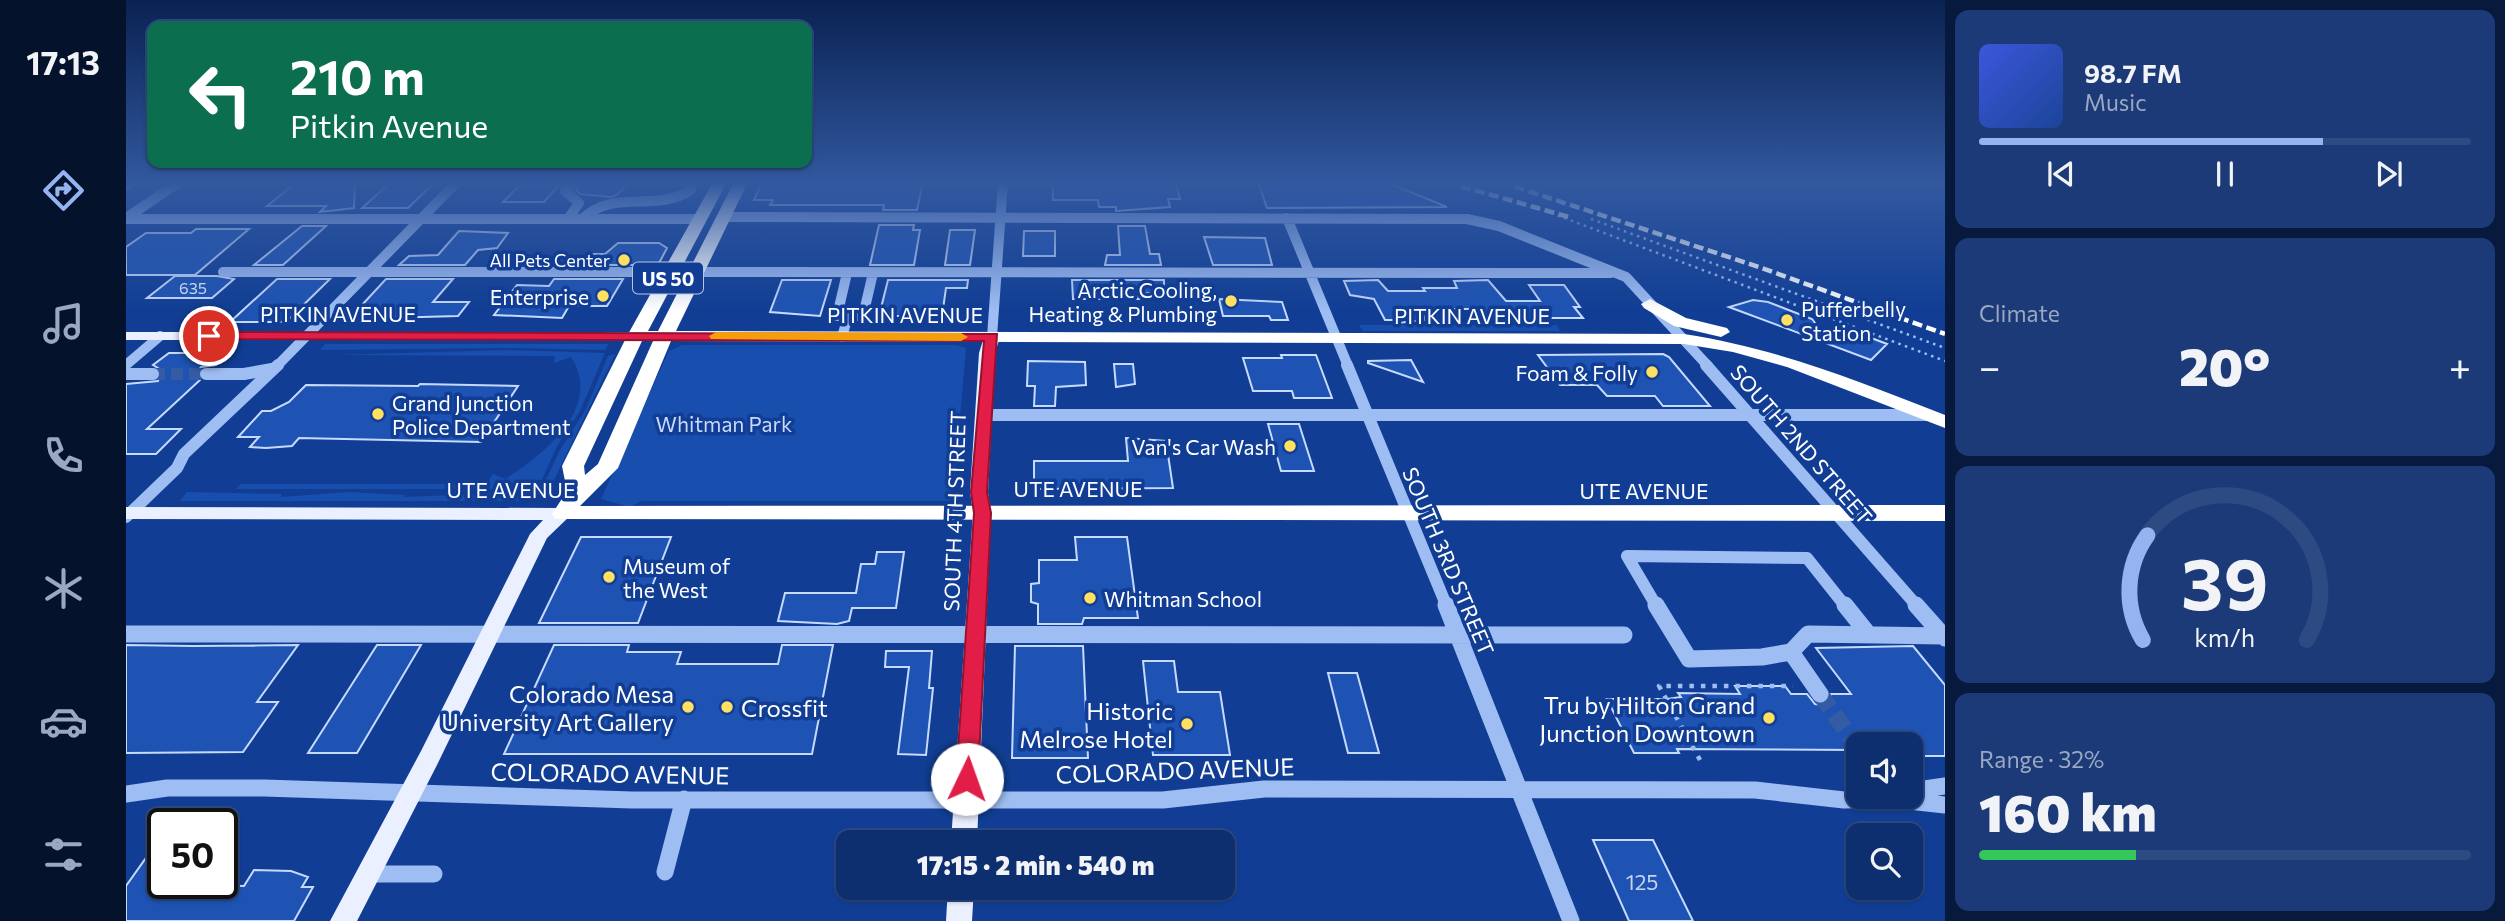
<!DOCTYPE html>
<meta charset="utf-8">
<style>
body{margin:0;font-family:Commissioner,sans-serif;background:#1b3a77;color:#f1f3f6;height:100vh;display:flex;flex-direction:column;font-size:26px;white-space:nowrap}
*{box-sizing:border-box;margin:0}
p{font-size:23px;color:#9aa8c3}
.icon{flex:none;width:38px;height:38px;fill:none;stroke:currentColor;stroke-width:2;stroke-linecap:round;stroke-linejoin:round}
.map{position:relative;flex:1;overflow:hidden}
.details{display:flex;flex-direction:column;gap:10px;padding:10px;background:#07193d;width:560px}
.details>*{flex:none}
.banner{position:absolute;left:21px;top:21px;width:665px;height:147px;border-radius:14px;box-shadow:0 2px 5px #0004,0 0 0 2px #2d4a82;background:#0b6e4f;color:#fff;overflow:hidden}
.fabs{position:absolute;left:1720px;top:732px;display:grid;gap:14px}
.fabs a{display:grid;place-items:center;width:77px;height:77px;border-radius:14px;background:#0d2e6f;box-shadow:0 2px 5px #0004,0 0 0 2px #2d4a82;font-size:35px}
.speed{position:absolute;left:21px;top:808px;display:flex;gap:14px;font-size:35px;font-weight:700;text-align:center}
.speed>*{display:grid;place-content:center;width:91px;height:91px;border-radius:50%;background:#0d2e6f;box-shadow:0 2px 5px #0004,0 0 0 2px #2d4a82;line-height:1}
.speed .limit{border:4px solid #111;border-radius:10px;background:#fff;color:#111}
.pin{position:absolute;display:grid;place-items:center;width:60px;height:60px;color:#fff;margin:-30px;border:4px solid #fff;border-radius:50%;box-shadow:0 2px 7px #0007}
.me{position:absolute;width:77px;margin:-38px;rotate:3deg;stroke-linejoin:round;filter:drop-shadow(0 0 5px #0008)}
.turn{display:flex;align-items:center;gap:24px;height:147px;padding:0 28px;font-size:32px}
.turn .icon{width:91px;height:91px;stroke-width:2.5}
.turn b{display:block;font-size:49px;line-height:60px}
.big{font-size:52px;font-weight:800;line-height:1.1}
.details .widget{flex:1;display:flex;flex-direction:column;justify-content:center;gap:10px;min-width:0;padding:0 24px;border-radius:14px;background:#1b3a77}
.details .dial{align-items:center;gap:0}
.dial svg{height:182px;overflow:visible;fill:none;stroke:#2d4a82;stroke-width:7;stroke-linecap:round;text-anchor:middle}
.dial text{fill:#f1f3f6;stroke:none}
.song{display:flex;align-items:center;gap:21px}
.cover{width:84px;height:84px;border-radius:10px;background:linear-gradient(135deg,hsl(230 70% 55%),hsl(220 70% 35%))}
.played{height:7px;border-radius:4px;background:linear-gradient(90deg,#95b2f1 70%,#2d4a82 70%)}
.keys{display:flex;justify-content:space-around;direction:ltr}
.heat{display:flex;justify-content:space-between;align-items:center;font-size:38px;direction:ltr}
.charge{height:10px;border-radius:5px;background:linear-gradient(90deg,#34c759 32%,#2d4a82 0)}
.trip{position:absolute;left:710px;top:830px;width:399px;height:70px;border-radius:14px;background:#0d2e6f;box-shadow:0 2px 5px #0004,0 0 0 2px #2d4a82;font-weight:800;line-height:70px;text-align:center}
main{display:flex;flex:1;min-height:0}
.tab-bar{display:flex;flex-direction:column;width:126px;justify-content:space-around;align-items:center;background:#05122c;color:#9aa8c3}
.tab-bar .icon{width:49px;height:49px}
.tab-bar .active{color:#95b2f1}
.tab-bar b{font-size:32px;color:#f1f3f6}
.map>svg:first-child{display:block}
.green{fill:#184eae}
.building{fill:#1e53b3;stroke:#c6dafd;stroke-width:2}
.lines{fill:none;stroke-linecap:round;stroke-linejoin:round}
.minor-tunnel-far1{stroke:#355ba4;stroke-width:12;stroke-dasharray:12 6;stroke-linecap:butt}
.minor-tunnel{stroke:#355ba4;stroke-width:17;stroke-dasharray:17 8;stroke-linecap:butt}
.path-far1{stroke:#9ebdf3;stroke-width:2.5;stroke-dasharray:2.5 4.5;stroke-linecap:butt}
.path{stroke:#9ebdf3;stroke-width:4.5;stroke-dasharray:4.5 7;stroke-linecap:butt}
.minor-far2{stroke:#9ebdf3;stroke-width:10}
.minor-far1{stroke:#9ebdf3;stroke-width:12}
.minor{stroke:#9ebdf3;stroke-width:17}
.major{fill:#eaf0ff;fill-rule:evenodd}
.highway{fill:#fff;fill-rule:evenodd}
.rail{stroke:#fff;stroke-width:4.5;stroke-dasharray:10 4.5;stroke-linecap:butt}
.route{fill:#e11d48;stroke:#92132f;stroke-width:2}
.slow{fill:#f59e0b}
.poi-dot{fill:#ffe060;stroke:#113e94;stroke-width:2.5}
.labels{text-anchor:middle;dominant-baseline:central;stroke-width:7;stroke-linejoin:round;paint-order:stroke}
.far-number-label{font-size:16px;fill:#c7d4ec}
.far-poi-label{font-size:18px;fill:#fff;stroke:#113e94;text-anchor:end}
.shield{fill:#113e94;stroke:#b8c5df;stroke-width:2}
.shield-label{font-size:19px;font-weight:bold;fill:#fff}
.poi-label{font-size:21px;fill:#fff;stroke:#113e94;text-anchor:end}
.street-label{font-size:21px;fill:#fff;stroke:#113e94}
.park-label{font-size:21px;fill:#c6dafd;stroke:#113e94}
.near-number-label{font-size:21px;fill:#c7d4ec}
.near-poi-label{font-size:24px;fill:#fff;stroke:#113e94;text-anchor:end}
.near-street-label{font-size:24px;fill:#fff;stroke:#113e94}
</style>
<main>
<nav class="tab-bar">
<b>17:13</b>
<svg class="icon active" aria-label="directions" viewBox="0 0 24 24"><path d="M12 3l9 9-9 9-9-9zM9 14v-3h6M13 9l2 2-2 2"/></svg>
<svg class="icon" aria-label="music" viewBox="0 0 24 24"><path d="M9 18V5l10-2v13"/><circle cx="6" cy="18" r="3"/><circle cx="16" cy="16" r="3"/></svg>
<svg class="icon" aria-label="phone" viewBox="0 0 24 24"><path d="M5 4h4l2 5-3 2q2 4 5 5l2-3 5 2v4C11 20 4 13 5 4z"/></svg>
<svg class="icon" aria-label="climate" viewBox="0 0 24 24"><path d="M12 3v18M4 7l16 10M4 17L20 7"/></svg>
<svg class="icon" aria-label="car" viewBox="0 0 24 24"><path d="M5 17H2v-5l4-1 3-4h7l3 4 3 1v5h-3M9 17h6M6 11h13"/><circle cx="7" cy="17" r="2"/><circle cx="17" cy="17" r="2"/></svg>
<svg class="icon" aria-label="filters" viewBox="0 0 24 24"><path d="M4 7h16M4 17h16"/><circle cx="9" cy="7" r="2"/><circle cx="15" cy="17" r="2"/></svg>
</nav>
<div class="map">
<svg width="1819" height="921" viewBox="0 0 1819 921">
<rect width="100%" height="100%" fill="#113e94"/>
<path class="green" d="M1233,325h198l3,6h-197z
M199,344h283l-3,6 -103,-2 -182,2z
M556,345h274l10,3 -12,140 -4,13h-309l-11,6 -29,-8 68,-148z
M382,350l97,3 -25,58 -23,35 -15,34h-17l-2,9h-287l5,-5h245l7,-10 12,5c38,-24 99,-72 66,-122l-17,6 1,-7 -221,-1z
M489,354l-66,136 -2,3 -5,-5 18,-38 26,-41 22,-53z
M61,492l94,2v3l68,-5 56,3 -1,2 127,-5 3,4 -2,4 -5,1h-347z"/>
<path class="building" d="M171,182h58l-1,26 -34,4 6,-6h-59z
M265,182h44l-27,26h-46z
M454,182h50l-13,13 -6,2 -31,-3 -4,-4z
M636,182h161l-6,28h-34l1,-5h-114l3,-5h-19z
M927,182h123l4,17h-12l2,8 -54,4v-4h-17l-1,-7h-45z
M1132,182h128l61,25 -180,1z
M394,185h39l-15,17h-41z
M753,225h35l-1,5h7l-6,35h-44z
M176,226h24l-43,39h-29z
M992,226h27l5,28h9l2,11h-56l2,-10h13z
M70,229h53l-54,46h-69v-28l20,-14h45z
M824,230h25l-5,35h-25z
M333,231l49,2 -11,15 -19,2 -13,15h-66l10,-9 29,-1z
M898,231h31v25h-32z
M1078,237l61,1 7,27h-59z
M492,243h41l8,5 -9,17h-74l7,-11h14z
M49,276h42l17,3 -22,19h-65z
M151,279h53l-44,43h-56z
M260,279h67l-20,23h36l-11,14 -109,3z
M428,279h69l-16,27h-38l-7,12 -68,-3 23,-30 32,1z
M656,280h49l-11,36 -50,-4z
M762,280h80l-1,8h-21l-4,28h-63z
M946,280h92v13h-26l1,6h-66z
M1252,280l10,11h37l-2,-3h34l-3,-7 34,-1 18,21h34l-11,-16h35l16,22h-6l9,11h-38l-11,2 2,3h-17l-2,-3h-11l-3,-5h-26l-4,-6h-52l4,11 -27,3 -2,-3h-11l-11,-21 -24,-4 -6,-14z
M1093,299l63,3 6,18h-17l-2,-4h-46z
M1627,300l15,2 44,17 18,23 15,-14 42,16 -16,16 -142,-53z
M43,353h59l-12,12 -15,2 -4,6 3,7 -53,49h34l-25,25h-30v-70l32,-3 3,-11 -8,-5z
M1537,354l6,3 41,49h-47l-8,-10h-48l-10,-11h-37l-22,-30z
M1155,355h35l16,43h-38l-2,-7h-39l-10,-33h39z
M1285,360l12,22 -55,-19v-2z
M902,361l57,1 1,23 -30,2 -1,19h-21l1,-20h-8z
M988,364h19l2,20 -19,3z
M294,384l98,2 -37,56 -182,-4 -7,8 -26,2 -16,-1 9,-10h-21l24,-26h9l18,-9 17,-17 112,1z
M1142,424h31l15,47h-33z
M1000,438l40,3 7,47 -139,1v-28h94z
M455,537h90l-33,86h-99z
M949,537h52l11,81h-54l-2,6h-44v-20l-7,-2v-18l8,-1v-23h38z
M751,552h27l-8,56h-44l-3,13 -12,3 -59,-3 7,-28h71l5,-29h14z
M0,645l67,1 105,-1 -41,57h21l-35,50 -117,1z
M251,645h44l-64,108h-49z
M428,645h75l-2,7h54l-4,12h101l4,-19h51l-21,109h-308z
M889,646h68l5,112h-76z
M1787,646l32,39v71h-34v-12h-53v6l-181,-1 2,4h-45l-27,-54h60l14,-2 -3,-4 62,1 -5,-8h50l6,8h16l8,10 7,1 5,-2 4,-9h20l-35,-46z
M760,651h46l-3,37h4l-7,67 -28,-1 11,-87h-24z
M1017,661h31l4,31h42l10,63h-77z
M1202,673h29l22,80h-31z
M37,834v50l81,2 10,-16 37,1 17,6 -6,10h11l-19,34h-168v-35z
M1467,840h60l40,81h-64z"/>
<g class="lines">
<path class="minor-tunnel-far1" d="M27,374h53"/>
<path class="minor-tunnel" d="M1694,694l38,54"/>
<path class="path-far1" d="M1425,213l394,148
M1465,219l354,129"/>
<path class="path" d="M1574,760l-41,-74h134"/>
<path class="minor-far2" d="M0,185l4,-3
M597,217l744,2 32,7 127,51 82,89
M0,218l53,-36
M1161,218l61,148
M0,219h574
M442,219l11,-16 -14,-12 8,-9
M456,219c32,-31 74,-6 109,-29l-2,-8
M97,272h448
M570,272l915,1
M721,273l-10,43h11
M716,337l6,-21h15l10,-43
M866,337l11,-155
M0,365l34,-29
M151,366l180,-184"/>
<path class="minor-far1" d="M1221,365l100,242
M1580,365l212,242
M0,374h27
M80,374h38l28,-5
M858,415h943
M0,517l51,-49 7,-14 94,-89
M1531,607l-30,-51 180,2 39,49"/>
<path class="minor" d="M1320,605l125,316
M1530,605l33,54 73,-2 29,-5 17,-18 137,2
M1719,605l24,30
M1790,605l29,33
M0,634l1498,1
M1665,652l29,42
M1785,791l34,-5
M0,794l41,-6h97l368,12h531l101,-11 491,1 89,10 46,-1 55,6
M539,872l19,-73
M242,874h66"/>
<path class="major" d="M0,332h510l7,4 -7,4h-510z
M866,332l8,5 -5,16 -7,139 3,20 -14,330h-26l22,-330 -3,-20 9,-139 5,-16z
M0,507l437,1 7,1 2,5 -25,24 -110,227 -80,156h-27l91,-170 109,-217 13,-14 -417,-1z
M822,887h26l-2,34h-26z"/>
<path class="highway" d="M587,182h14l-79,149h10l76,-149h14l-72,149 1008,3c96,15 171,46 261,81v13l-158,-61 -54,-15 -49,-8 -1013,-3 -53,127 -38,38 1365,-1v16l-1390,-2 -3,-5 15,-23 -5,-25 65,-130zM516,341h11l-55,123 -13,11 -1,-9z
M1524,299l36,19 41,10 3,4 -9,5 -47,-11 -30,-18 -3,-4z"/>
<path class="rail" d="M1321,182l122,35
M1375,182l258,85 186,67"/>
</g>
<linearGradient id="sky" x2="0" y2="1"><stop stop-color="#092251"/><stop offset="0.59" stop-color="#32589f"/><stop offset="1" stop-color="#32589f" stop-opacity="0"/></linearGradient>
<rect width="1819" height="311" fill="url(#sky)"/>
<path class="route" d="M83,332l788,2 -10,158 4,21 -13,266 -3,7 -8,3 -7,-3 -4,-7 18,-266 -3,-21 13,-151 -780,-2 -2,-3z"/>
<path class="slow" d="M590,332l245,1 7,4 -7,4 -250,-2 -2,-3z"/>
<g class="poi-dot">
<circle cx="498" cy="260" r="7"/>
<circle cx="477" cy="296" r="7"/>
<circle cx="1105" cy="301" r="7"/>
<circle cx="1661" cy="320" r="7"/>
<circle cx="1526" cy="372" r="7"/>
<circle cx="252" cy="414" r="7"/>
<circle cx="1164" cy="446" r="7"/>
<circle cx="483" cy="577" r="7"/>
<circle cx="964" cy="598" r="7"/>
<circle cx="562" cy="707" r="7"/>
<circle cx="601" cy="707" r="7"/>
<circle cx="1643" cy="718" r="7"/>
<circle cx="1061" cy="724" r="7"/>
</g>
<g class="labels">
<g class="far-number-label">
<text x="67" y="287">635</text>
</g>
<g class="far-poi-label">
<text x="484" y="260">All Pets Center</text>
</g>
<rect class="shield" x="507" y="262.5" width="70" height="31" rx="5"/>
<g class="shield-label">
<text x="542" y="278">US 50</text>
</g>
<g class="poi-label">
<text x="1091" y="289">Arctic Cooling,<tspan x="1091" dy="24">Heating &amp; Plumbing</tspan></text>
<text x="463" y="296">Enterprise</text>
<text x="1675" y="308" text-anchor="start">Pufferbelly<tspan x="1675" dy="24">Station</tspan></text>
<text x="1512" y="372">Foam &amp; Folly</text>
<text x="266" y="402" text-anchor="start">Grand Junction<tspan x="266" dy="24">Police Department</tspan></text>
<text x="1150" y="446">Van's Car Wash</text>
<text x="497" y="565" text-anchor="start">Museum of<tspan x="497" dy="24">the West</tspan></text>
<text x="978" y="598" text-anchor="start">Whitman School</text>
</g>
<g class="street-label">
<text x="212" y="313">PITKIN AVENUE</text>
<text x="779" y="314">PITKIN AVENUE</text>
<text x="1346" y="315">PITKIN AVENUE</text>
<text transform="translate(1676 444) rotate(49)">SOUTH 2ND STREET</text>
<text x="952" y="488">UTE AVENUE</text>
<text x="385" y="489">UTE AVENUE</text>
<text x="1518" y="490">UTE AVENUE</text>
<text transform="translate(828 511) rotate(-88)">SOUTH 4TH STREET</text>
<text transform="translate(1323 561) rotate(67)">SOUTH 3RD STREET</text>
</g>
<g class="park-label">
<text x="598" y="423">Whitman Park</text>
</g>
<g class="near-number-label">
<text x="1516" y="881">125</text>
</g>
<g class="near-poi-label">
<text x="548" y="693">Colorado Mesa<tspan x="548" dy="28">University Art Gallery</tspan></text>
<text x="1629" y="704">Tru by Hilton Grand<tspan x="1629" dy="28">Junction Downtown</tspan></text>
<text x="615" y="707" text-anchor="start">Crossfit</text>
<text x="1047" y="710">Historic<tspan x="1047" dy="28">Melrose Hotel</tspan></text>
</g>
<g class="near-street-label">
<text transform="translate(1049 770) rotate(-2)">COLORADO AVENUE</text>
<text transform="translate(484 773) rotate(1)">COLORADO AVENUE</text>
</g>
</g>
</svg>
<div class="fabs">
<a><svg class="icon" aria-label="sound" viewBox="0 0 24 24"><path d="M4 9h4l5-4v14l-5-4H4zM17 9q2 3 0 6"/></svg></a>
<a><svg class="icon" aria-label="search" viewBox="0 0 24 24"><circle cx="10" cy="10" r="6"/><path d="M15 15l6 6"/></svg></a>
</div>
<div class="speed"><div class="limit">50</div></div>
<div class="pin" style="left:83px;top:336px;background:#d93025"><svg class="icon" aria-label="arrive" viewBox="0 0 24 24"><path d="M6 21V4h12l-3 4 3 4H6"/></svg></div>
<svg class="me" style="left:841px;top:779px" viewBox="-20 -20 40 40"><circle r="19" fill="#fff"/><path d="M0-13L10 11 0 6-10 11z" fill="#e11d48"/></svg>
<div class="trip">17:15 · 2 min · 540 m</div>
<div class="banner">
<div class="turn"><svg class="icon" aria-label="left" viewBox="0 0 24 24"><path d="M17 20v-9H6M10 6l-5 5 5 5"/></svg><div><b>210 m</b>Pitkin Avenue</div></div>
</div>
</div>
<section class="details">
<div class="widget">
<div class="song"><i class="cover"></i><div><b>98.7 FM</b><p>Music</p></div></div>
<div class="played"></div>
<div class="keys"><svg class="icon" aria-label="previous" viewBox="0 0 24 24"><path d="M18 5L8 12l10 7zM5 5v14"/></svg><svg class="icon" aria-label="pause" viewBox="0 0 24 24"><path d="M8 5v14M16 5v14"/></svg><svg class="icon" aria-label="next" viewBox="0 0 24 24"><path d="M6 5l10 7-10 7zM19 5v14"/></svg></div>
</div>
<div class="widget"><p>Climate</p>
<div class="heat"><a>−</a><b class="big">20°</b><a>+</a></div>
</div>
<div class="widget dial"><svg viewBox="0 0 100 80">
<path d="M14 69A42 42 0 1 1 86 69"/>
<path d="M14 69A42 42 0 0 1 16 23" stroke="#95b2f1"/>
<text x="50" y="56" font-size="32" font-weight="700">39</text>
<text x="50" y="72" font-size="11">km/h</text>
</svg></div>
<div class="widget"><p>Range · 32%</p><b class="big">160 km</b><div class="charge"></div></div>
</section>
</main>
